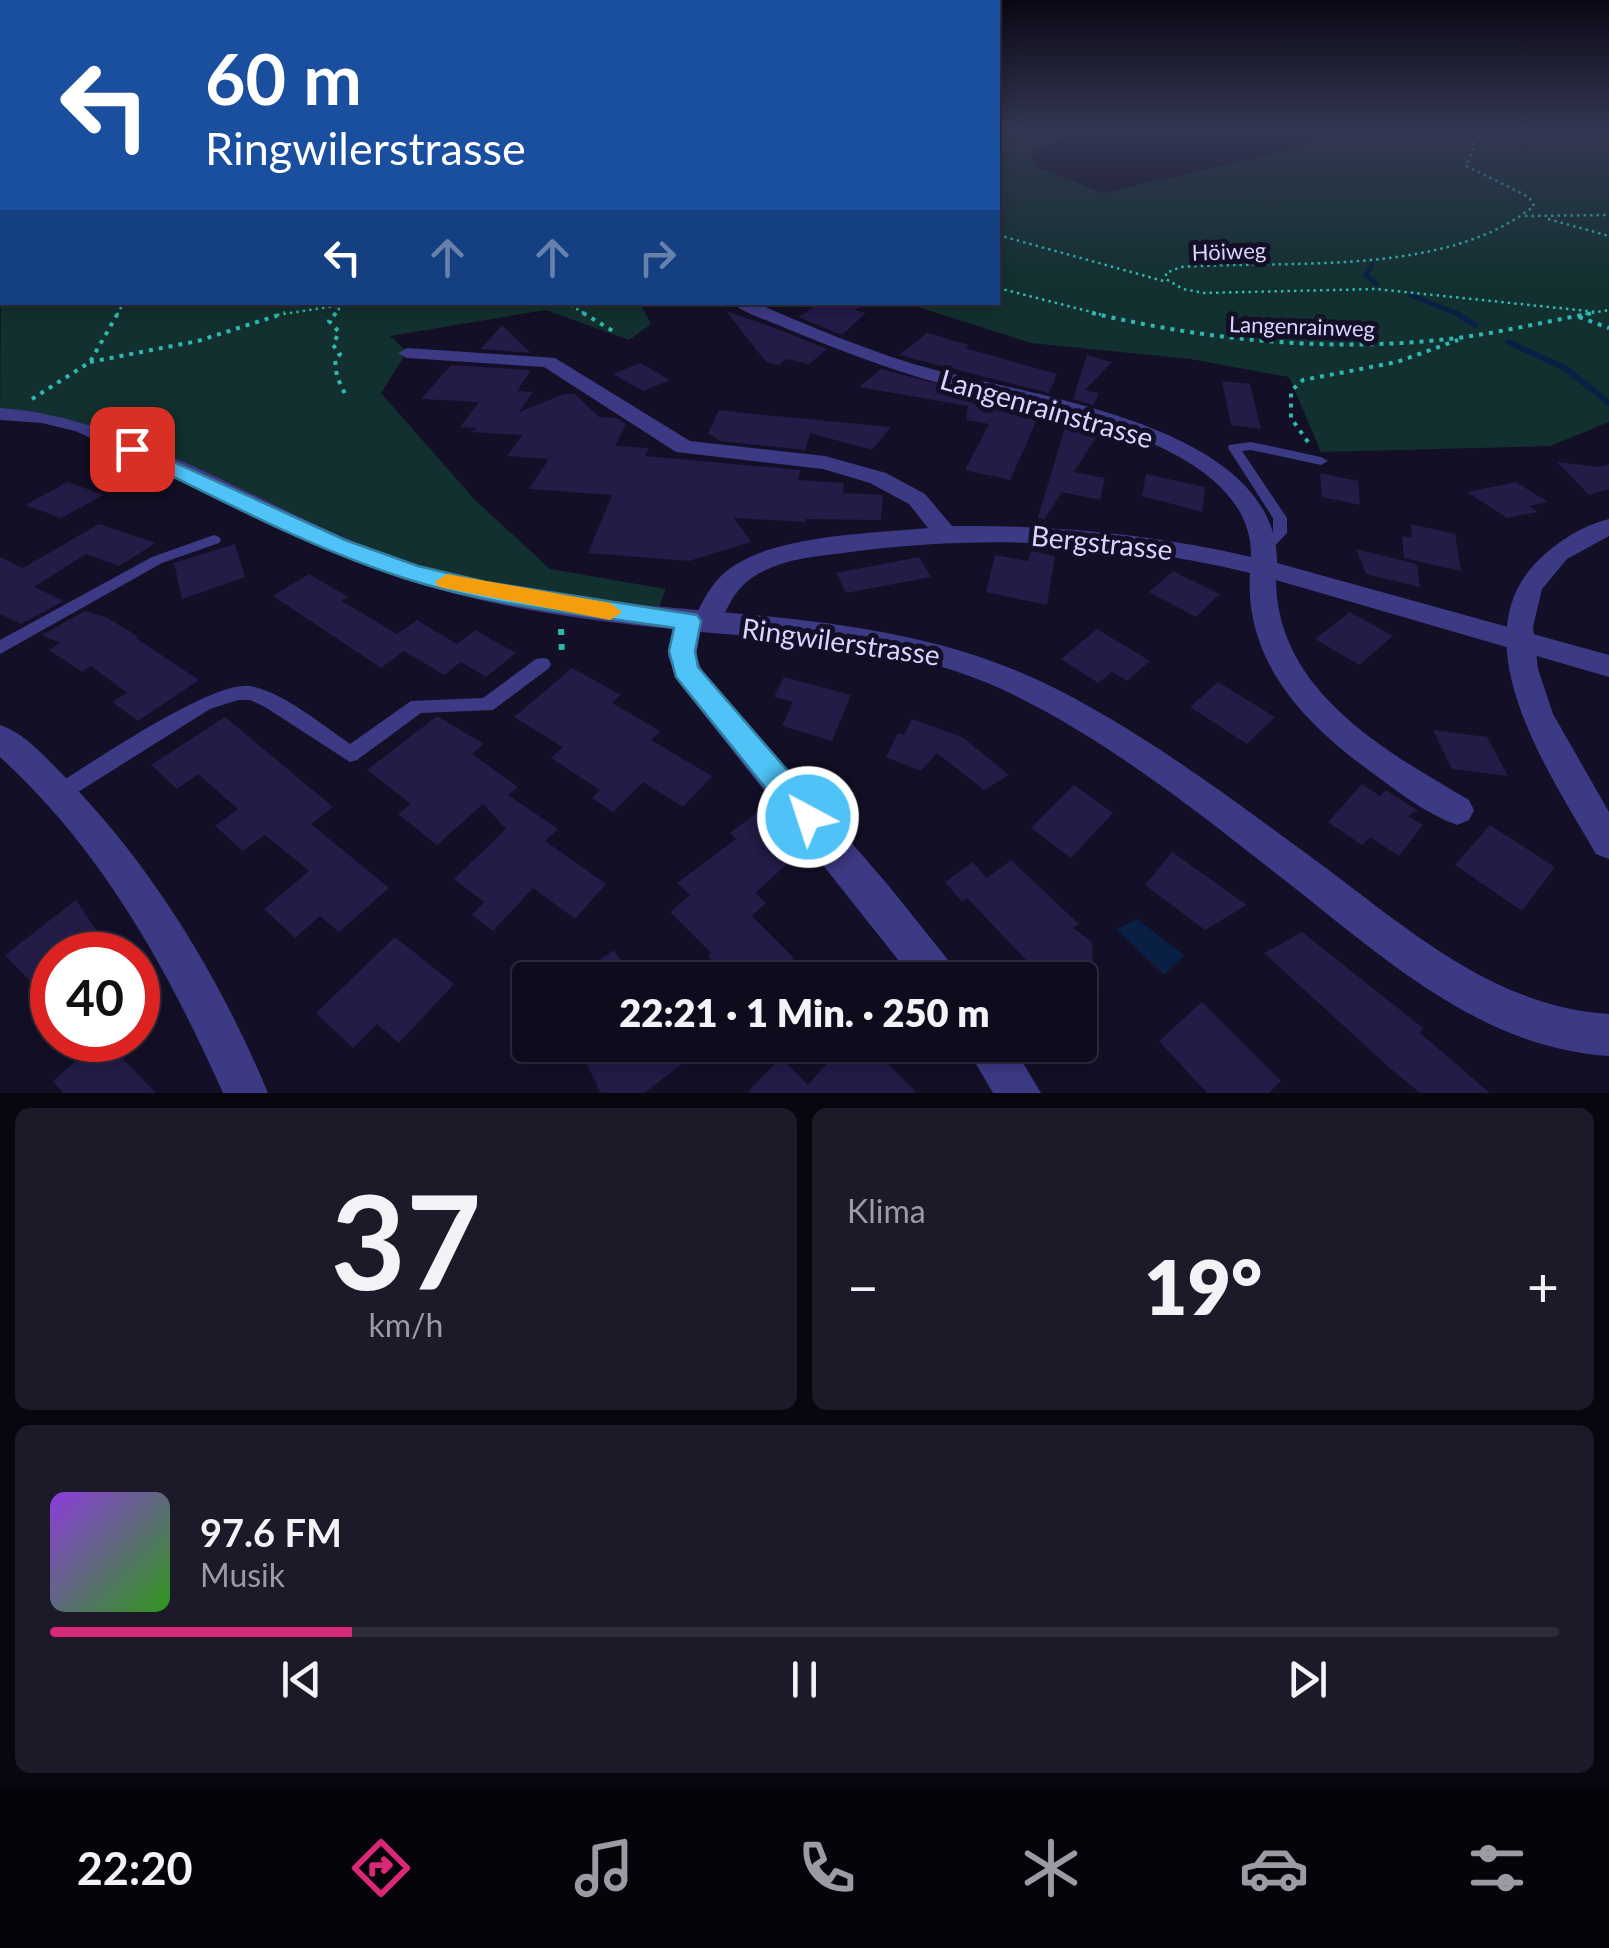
<!DOCTYPE html>
<html lang="de">
<meta charset="utf-8">
<style>
body{margin:0;font-family:Lato,sans-serif;background:#1c1929;color:#f1f3f6;height:100vh;display:flex;flex-direction:column;font-size:38px;white-space:nowrap}
*{box-sizing:border-box;margin:0}
p{font-size:32px;color:#9b9ba3}
.icon{flex:none;width:55px;height:55px;fill:none;stroke:currentColor;stroke-width:2;stroke-linecap:round;stroke-linejoin:round}
.map{position:relative;height:1093px;overflow:hidden}
.side{display:flex;flex-direction:column;gap:15px;padding:15px;background:#08060f;flex:1}
.side>*{flex:none}
.top-card{position:absolute;left:0px;top:0px;width:1000px;height:305px;box-shadow:0 5px 15px #0003,0 0 0 2px #2e2b3b;background:#1a4fa0;color:#fff;overflow:hidden}
.speed{position:absolute;left:30px;top:932px;display:flex;gap:20px;font-size:50px;font-weight:700;text-align:center}
.speed>*{display:grid;place-content:center;width:130px;height:130px;border-radius:50%;background:#0e0b1c;box-shadow:0 5px 15px #0003,0 0 0 2px #2e2b3b;line-height:1}
.speed .limit{border:15px solid #d22;background:#fff;color:#111}
.pin{position:absolute;display:grid;place-items:center;width:85px;height:85px;color:#fff;margin:-42px;border-radius:20px;box-shadow:0 5px 15px #0006}
.me{position:absolute;width:110px;margin:-55px;rotate:320deg;stroke-linejoin:round;filter:drop-shadow(0 0 8px #0008)}
.turn{display:flex;align-items:center;gap:35px;height:210px;padding:0 40px;font-size:45px}
.turn .icon{width:130px;height:130px;stroke-width:2.5}
.turn b{display:block;font-size:70px;line-height:85px}
.lanes{display:flex;align-items:center;height:95px;padding:0 40px;background:#0003;justify-content:center;gap:50px;direction:ltr}
.lanes .off{opacity:.35}
.big{font-size:75px;font-weight:800;line-height:1.1}
.side .card{flex:1;display:flex;flex-direction:column;justify-content:center;gap:15px;min-width:0;padding:0 35px;border-radius:15px;background:#1c1929}
.side .dial{align-items:center;gap:0}
.dial b{font-size:130px;line-height:1}
.song{display:flex;align-items:center;gap:30px}
.cover{width:120px;height:120px;border-radius:15px;background:linear-gradient(135deg,hsl(270 70% 55%),hsl(110 70% 35%))}
.played{height:10px;border-radius:5px;background:linear-gradient(90deg,#db2777 20%,#2e2b3b 20%)}
.keys{display:flex;justify-content:space-around;direction:ltr}
.heat{display:flex;justify-content:space-between;align-items:center;font-size:55px;direction:ltr}
.side .tiles{flex:1;display:grid;gap:15px;grid-template-columns:1fr 1fr}
.card:last-child{grid-column:span 2}
.trip{position:absolute;left:512px;top:962px;width:585px;height:100px;border-radius:10px;background:#0e0b1c;box-shadow:0 5px 15px #0003,0 0 0 2px #2e2b3b;font-weight:800;line-height:100px;text-align:center}
.tabs{display:flex;height:160px;justify-content:space-around;align-items:center;background:#06040b;color:#9b9ba3}
.tabs .icon{width:70px;height:70px}
.tabs .selected{color:#db2777}
.tabs b{font-size:45px;color:#f1f3f6}
.map>svg:first-child{display:block}
.green{fill:#12302f}
.water{fill:#0a1f44}
.lines{fill:none;stroke-linecap:round;stroke-linejoin:round}
.stream-far1{stroke:#0a1f44;stroke-width:5}
.stream{stroke:#0a1f44;stroke-width:6}
.building{fill:#241b47}
.path-far2{stroke:#2fb8b0;stroke-width:2.5;stroke-dasharray:2.5 4;stroke-linecap:butt}
.path-far1{stroke:#2fb8b0;stroke-width:4;stroke-dasharray:4 6;stroke-linecap:butt}
.path{stroke:#2fb8b0;stroke-width:6;stroke-dasharray:6 9;stroke-linecap:butt}
.service{fill:#3d3a85;fill-rule:evenodd}
.minor{fill:#3d3a85;fill-rule:evenodd}
.tertiary{fill:#3d3a85;fill-rule:evenodd}
.route{fill:#4fc3f7;stroke:#337fa1;stroke-width:2.5}
.slow{fill:#f59e0b}
.labels{text-anchor:middle;dominant-baseline:central;stroke-width:10;stroke-linejoin:round;paint-order:stroke}
.far-street-label{font-size:22px;fill:#d9d4ff;stroke:#130f26}
.street-label{font-size:28px;fill:#d9d4ff;stroke:#130f26}
</style>
<div class="map">
<svg width="1609" height="1093" viewBox="0 0 1609 1093">
<rect width="100%" height="100%" fill="#130f26"/>
<path class="green" d="M998,130h111c-25,5 -61,6 -78,27l4,9 67,27 168,-38 79,-25h260v292l-59,24 -229,6 -32,-75 -99,-18 -159,-16 -126,-40 93,-1z
M2,161v141l638,1 11,21 -22,16 -83,-30 -156,26 17,16 -26,41 94,107 75,69 116,20 -11,29 -243,-46 -312,-137 -100,-21z"/>
<path class="water" d="M1137,919l47,36 -20,20 -48,-46z"/>
<g class="lines">
<path class="stream-far1" d="M1372,265l-6,10 10,9
M1410,295l50,20"/>
<path class="stream" d="M1456,313l19,12
M1508,342l57,26 44,35"/>
</g>
<path class="building" d="M822,302h46l-13,8 11,3 -24,22 -44,-18z
M725,310l52,19 50,20 -18,15 -23,-5 -7,6 -13,-3z
M502,325l29,28 -50,-4z
M927,333l42,12 -4,3 92,26 -8,19 -150,-38z
M1087,355l25,7 -27,28 14,3 -6,12 -20,-6z
M640,363l30,17 -27,11 -30,-17z
M451,365l80,5 -14,21 16,1 -14,20 45,-18h11l24,23 18,1 9,6 -11,22 34,2 -4,8 155,14 -2,10 46,3 -1,10 40,2 -2,25 -75,-1 -1,3 -71,-4 17,24 -62,19 -101,-8 24,-58 -83,-6 20,-30 -42,-3 15,-21 -53,-3 9,-4 -18,-1 19,-25 -58,-3z
M881,369l160,42 -31,69 -45,-10 24,-46 -23,-4 2,-14 -109,-19z
M1222,381l28,3 11,45 -30,-4z
M719,410l35,4 137,13 -19,23 -62,-17 -5,17 -85,-9 -12,-8z
M1068,418l32,13 -26,41 31,6 -5,22 -38,-8 -18,28 -6,-3z
M1557,462l42,5 10,-3v25l-20,6z
M1320,473l38,8 2,24 -38,-8z
M1146,474l59,13 -3,25 -60,-16z
M68,482l36,13 -43,23 -36,-13z
M1516,482l32,20 -19,4 9,6 -31,6 -40,-26z
M99,524l57,19 -37,23 -33,-12 -52,33 30,14 -43,23 -21,-10v-57l23,11z
M1411,524l44,10 6,37 -57,-13 -2,-22 10,2z
M235,544l10,33 -63,22 -8,-36z
M1356,549l61,15 3,23 -54,-13z
M1031,551l24,5 -8,49 -61,-13 9,-37 33,6z
M919,557l12,20 -85,16 -10,-20z
M1173,571l47,23 -24,23 -47,-25z
M309,574l39,23 -6,4 55,33 20,-14 40,24 18,-14 41,23 -30,24 -25,-15 -17,13 -40,-24 -23,17 -108,-72z
M85,611l21,6 33,20 -3,1 63,42 -61,41 -26,-19 15,-9 -36,-27 -9,6 -33,-22 11,-7 -18,-8z
M1350,612l43,24 -34,29 -44,-26z
M1097,629l53,32 -23,20 -15,-9 -14,11 -37,-24z
M572,668l49,27 -9,8 48,28 -9,9 61,36 -29,31 -40,-25 -30,30 -21,-14 8,-8 -49,-32 12,-11 -49,-30z
M784,677l67,18 -19,46 -50,-15 11,-24 -19,-5z
M1218,682l57,35 -28,27 -57,-37z
M437,716l47,28 -12,10 46,33 -10,8 50,34 -13,12 61,43 -31,35 -42,-31 -40,43 -21,-16 12,-13 -30,-23 52,-50 -23,-25 -46,41 -39,-31 13,-10 -44,-34z
M225,717l108,90 -22,17 78,64 -50,44 -19,-16 -25,22 -31,-29 45,-38 -44,-36 -22,16 -28,-25 23,-17 -40,-35 -21,15 -26,-24z
M912,719l50,18 47,38 -25,15 -47,-37 -16,18 -35,-14 12,-24 6,2z
M1433,730l54,7 21,39 -56,-7z
M1362,784l18,12 6,-6 31,20 -9,6 15,9 -24,31 -29,-19 -8,8 -34,-23z
M1074,785l39,28 -42,45 -40,-30z
M760,810l37,45 -42,38 11,10 -14,13 42,42 -22,22h-42l-22,-24 3,-3 -41,-41 20,-17 -13,-12 59,-44 -6,-6z
M1490,825l65,42 -33,44 -67,-46z
M1172,852l75,53 -42,25 -60,-45z
M1011,860l68,64 -6,4 19,14 2,38h-49l-78,-82 -5,4 -17,-20 28,-20 14,16z
M76,900l37,55h-61v49l-47,-49z
M1302,932l121,96 -3,5 70,60h-70l-28,-23 -128,-117z
M395,937l59,47 -55,59 -22,-19 -24,24 -37,-35z
M614,950l18,30h-64z
M1202,1002l79,79 -12,12h-62l-48,-52z
M100,1040h5l51,53h-93l-10,-12z
M577,1045h94l11,19 -38,29h-43z
M843,1045h26l48,48h-170l34,-36 27,28z"/>
<g class="lines">
<path class="path-far2" d="M1458,130l17,15 -9,21 63,31 5,9c-89,71 -244,54 -353,61l-15,6v6l17,10 21,4 172,-4 221,23
M1468,134l42,2 8,-6
M1525,216l84,-1
M1548,219l61,17
M998,235l169,47
M998,288l105,27
M565,302l22,13
M117,315l7,-13
M277,315l65,-10
M334,315l8,-10
M1579,315l30,-5"/>
<path class="path-far1" d="M336,313l-7,8 10,11 -6,13 7,9 -5,6 2,17 10,21
M583,313l30,18
M1092,313c119,28 244,40 365,25 46,-6 91,-17 136,-25
M1579,317l30,11
M90,362l108,-21 87,-28
M32,399l58,-37 28,-49
M1308,442l-17,-24v-27l12,-11 94,-18 61,-22"/>
<path class="path" d="M561,629l1,27"/>
<path class="service" d="M1251,442l70,15 7,4 -7,4 -70,-15 -9,1 45,67v15l-15,16 -5,2 -7,-5 13,-14v-14l-45,-70 1,-3z
M214,535l5,2 2,3 -2,3 -57,20 -162,91v-14l152,-83z
M542,658l6,1 3,5 -3,5 -55,41 -72,3 -64,47 -7,2 -85,-55 -15,-7h-12l-28,9 -143,90 -7,3 -7,-3 -3,-6 3,-6c37,-23 159,-107 197,-101 33,6 72,39 100,58l61,-43 72,-3 53,-39z"/>
<path class="minor" d="M730,302h24c53,23 107,46 163,63 102,30 361,56 360,198l332,92v22l-333,-97c1,111 108,170 193,220l5,10 -5,10 -12,5c-28,-10 -55,-30 -79,-48 -69,-49 -134,-112 -128,-204 -134,-33 -271,-39 -407,-20 -32,4 -68,7 -94,27 -17,13 -23,32 -33,50h-20l-4,-7c8,-16 16,-34 28,-46 42,-43 151,-43 208,-49l-19,-24 -39,-21 -47,-14 -147,-17 -132,-85 -137,-9 -9,-5 9,-5 148,10 135,83 135,15 61,17 39,21 27,32c101,-1 201,8 299,31 3,-119 -222,-151 -309,-173 -54,-15 -106,-35 -157,-56 -18,-8 -40,-14 -55,-26z"/>
<path class="tertiary" d="M0,408c143,10 279,114 417,157 202,64 427,25 621,115 97,46 187,114 273,177 92,67 180,150 298,157v42c-128,-8 -225,-98 -322,-174 -84,-66 -173,-137 -269,-185 -99,-50 -209,-56 -318,-65l-4,24 6,14 186,215 65,81 6,14h-45l-235,-297 -11,-27 5,-27c-108,-10 -221,-28 -321,-69 -95,-38 -184,-88 -277,-129l-33,-8 -42,-3z
M1609,519v17l-42,23 -25,30 -9,38 5,42 15,45 56,98v47l-13,-5c-43,-75 -134,-206 -64,-287 20,-22 48,-41 77,-48z
M0,725c25,8 47,34 66,53 87,89 154,200 202,315h-45c-56,-125 -121,-243 -223,-336z
M965,1045h47l29,48h-48z"/>
</g>
<linearGradient id="sky" x2="0" y2="1"><stop stop-color="#0a0815"/><stop offset="0.46" stop-color="#333752"/><stop offset="1" stop-color="#333752" stop-opacity="0"/></linearGradient>
<rect width="1609" height="283" fill="url(#sky)"/>
<path class="route" d="M132,443l213,97 73,26 68,16 211,33 4,6 -6,30 3,16 121,140 5,10 -5,10 -11,4 -11,-4 -121,-150 -7,-26 5,-23c-89,-14 -183,-22 -270,-50 -97,-31 -188,-81 -279,-125l-3,-4z"/>
<path class="slow" d="M447,574l163,29 12,9 -12,8 -171,-33 -4,-5z"/>
<g class="labels">
<g class="far-street-label">
<text transform="translate(1229 251) rotate(-2)">Höiweg</text>
<text transform="translate(1302 326) rotate(2)">Langenrainweg</text>
</g>
<g class="street-label">
<text transform="translate(1047 408) rotate(16)">Langenrainstrasse</text>
<text transform="translate(1102 542) rotate(6)">Bergstrasse</text>
<text transform="translate(841 641) rotate(8)">Ringwilerstrasse</text>
</g>
</g>
</svg>
<div class="speed"><div class="limit">40</div></div>
<div class="pin" style="left:132px;top:449px;background:#d93025"><svg class="icon" aria-label="arrive" viewBox="0 0 24 24"><path d="M6 21V4h12l-3 4 3 4H6"/></svg></div>
<svg class="me" style="left:808px;top:817px" viewBox="-20 -20 40 40"><circle r="17" fill="#4fc3f7" stroke="#fff" stroke-width="3"/><path d="M0-11L8 9 0 5-8 9z" fill="#fff"/></svg>
<div class="trip">22:21 · 1 Min. · 250 m</div>
<div class="top-card">
<div class="turn"><svg class="icon" aria-label="left" viewBox="0 0 24 24"><path d="M17 20v-9H6M10 6l-5 5 5 5"/></svg><div><b>60 m</b>Ringwilerstrasse</div></div>
<div class="lanes"><svg class="icon" aria-label="left" viewBox="0 0 24 24"><path d="M17 20v-9H6M10 6l-5 5 5 5"/></svg><svg class="icon off" aria-label="ahead" viewBox="0 0 24 24"><path d="M12 20V5M6 11l6-6 6 6"/></svg><svg class="icon off" aria-label="ahead" viewBox="0 0 24 24"><path d="M12 20V5M6 11l6-6 6 6"/></svg><svg class="icon off" aria-label="right" viewBox="0 0 24 24"><path d="M7 20v-9h11M14 6l5 5-5 5"/></svg></div>
</div>
</div>
<section class="side">
<div class="tiles">
<div class="card dial"><b>37</b><p>km/h</p></div>
<div class="card"><p>Klima</p>
<div class="heat"><a>−</a><b class="big">19°</b><a>+</a></div>
</div>
<div class="card">
<div class="song"><i class="cover"></i><div><b>97.6 FM</b><p>Musik</p></div></div>
<div class="played"></div>
<div class="keys"><svg class="icon" aria-label="previous" viewBox="0 0 24 24"><path d="M18 5L8 12l10 7zM5 5v14"/></svg><svg class="icon" aria-label="pause" viewBox="0 0 24 24"><path d="M8 5v14M16 5v14"/></svg><svg class="icon" aria-label="next" viewBox="0 0 24 24"><path d="M6 5l10 7-10 7zM19 5v14"/></svg></div>
</div>
</div>
</section>
<nav class="tabs">
<b>22:20</b>
<svg class="icon selected" aria-label="directions" viewBox="0 0 24 24"><path d="M12 3l9 9-9 9-9-9zM9 14v-3h6M13 9l2 2-2 2"/></svg>
<svg class="icon" aria-label="music" viewBox="0 0 24 24"><path d="M9 18V5l10-2v13"/><circle cx="6" cy="18" r="3"/><circle cx="16" cy="16" r="3"/></svg>
<svg class="icon" aria-label="phone" viewBox="0 0 24 24"><path d="M5 4h4l2 5-3 2q2 4 5 5l2-3 5 2v4C11 20 4 13 5 4z"/></svg>
<svg class="icon" aria-label="climate" viewBox="0 0 24 24"><path d="M12 3v18M4 7l16 10M4 17L20 7"/></svg>
<svg class="icon" aria-label="car" viewBox="0 0 24 24"><path d="M5 17H2v-5l4-1 3-4h7l3 4 3 1v5h-3M9 17h6M6 11h13"/><circle cx="7" cy="17" r="2"/><circle cx="17" cy="17" r="2"/></svg>
<svg class="icon" aria-label="filters" viewBox="0 0 24 24"><path d="M4 7h16M4 17h16"/><circle cx="9" cy="7" r="2"/><circle cx="15" cy="17" r="2"/></svg>
</nav>
